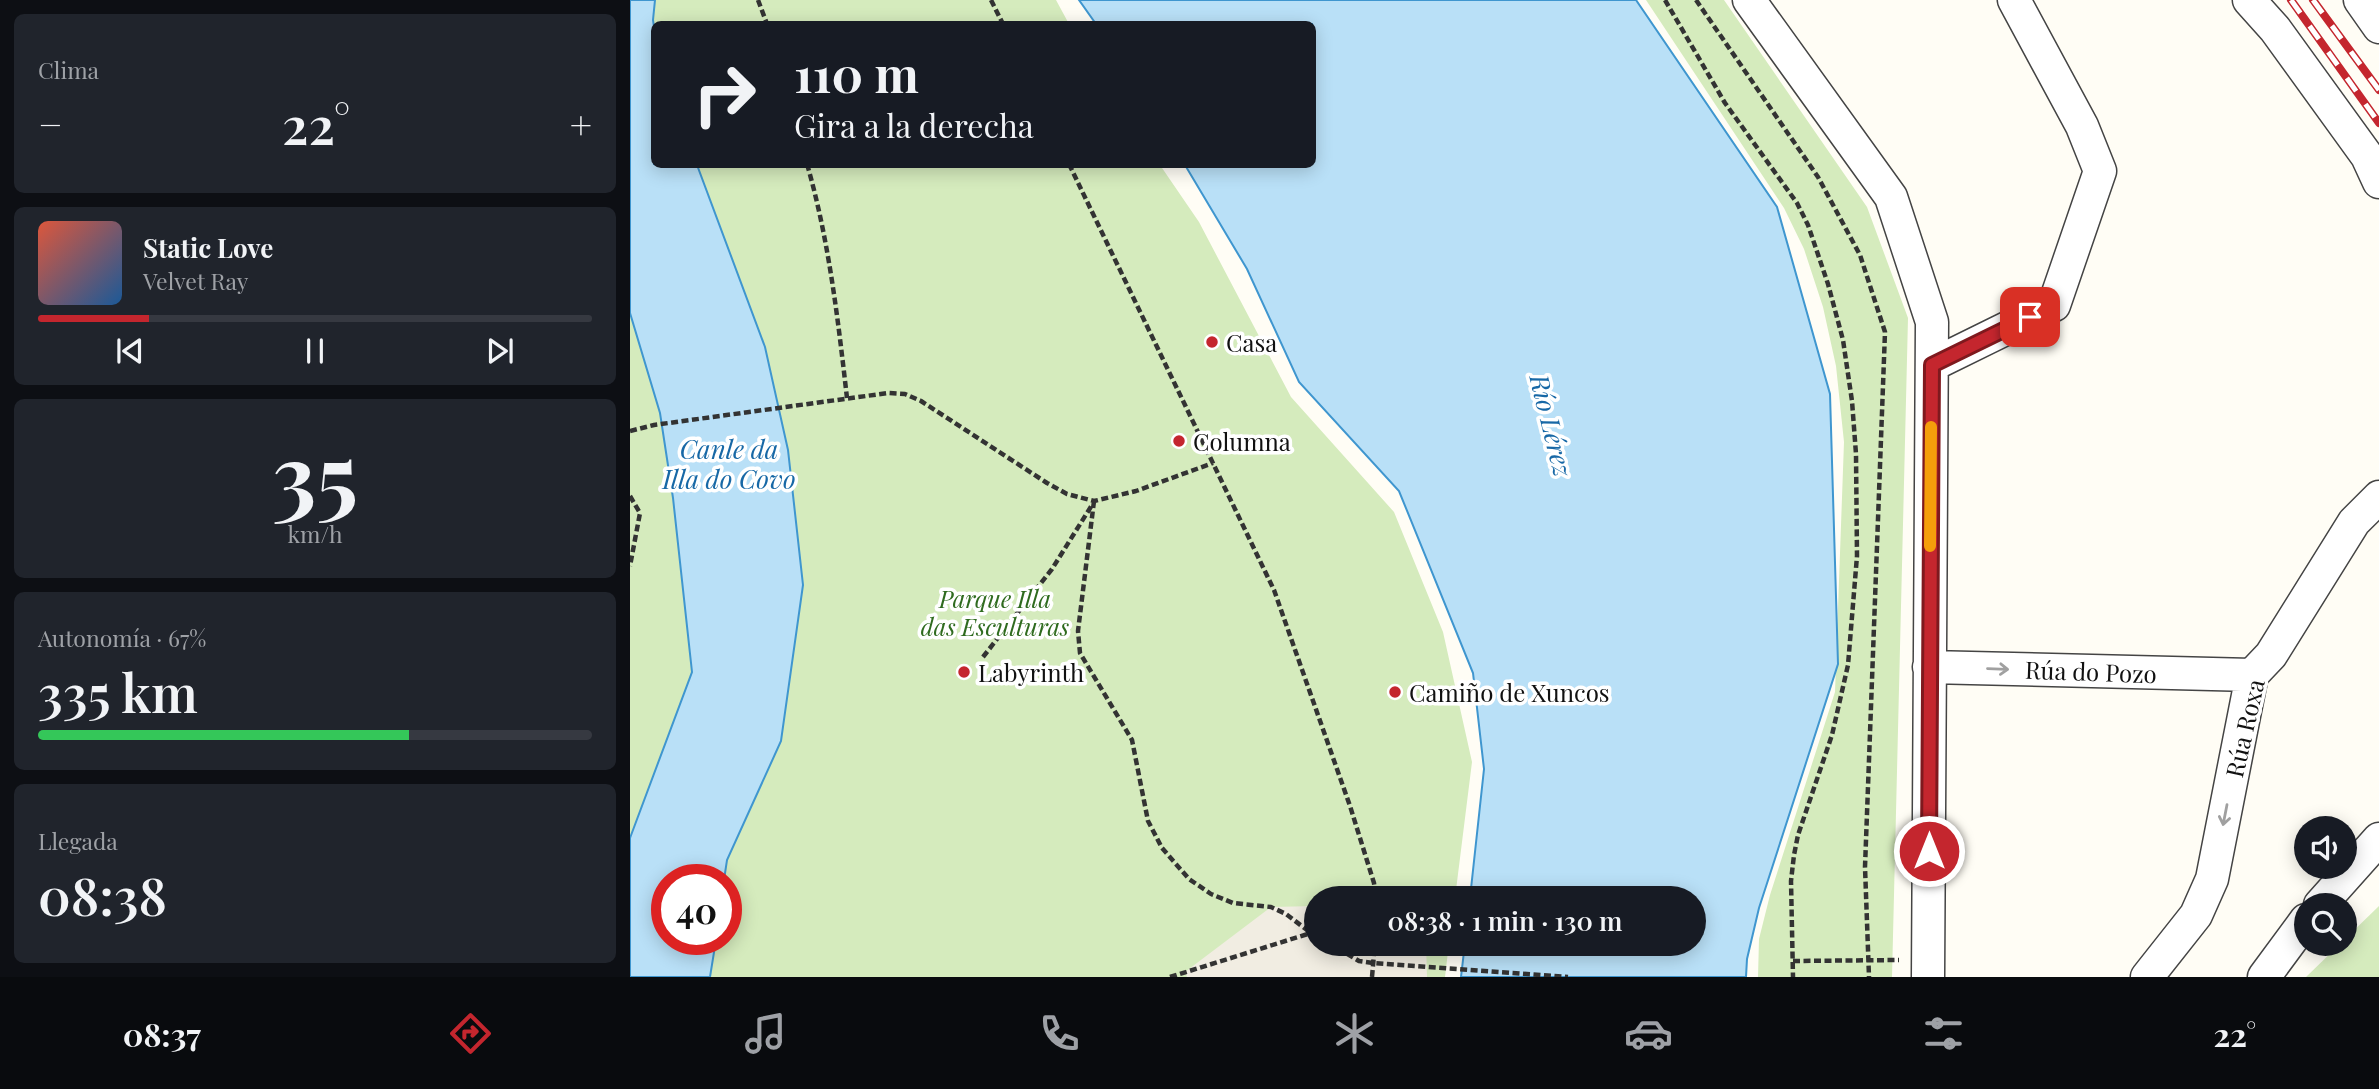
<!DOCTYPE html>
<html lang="es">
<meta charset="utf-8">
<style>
body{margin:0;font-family:"Playfair Display",serif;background:#20242c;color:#f1f3f6;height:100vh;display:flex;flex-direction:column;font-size:26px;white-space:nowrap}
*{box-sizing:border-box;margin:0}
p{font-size:23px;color:#9ea1a6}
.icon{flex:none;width:38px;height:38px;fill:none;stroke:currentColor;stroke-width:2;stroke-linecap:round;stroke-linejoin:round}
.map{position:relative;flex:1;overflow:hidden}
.drawer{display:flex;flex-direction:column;gap:14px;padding:14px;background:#0d0f14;width:630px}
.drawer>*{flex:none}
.top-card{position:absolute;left:21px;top:21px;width:665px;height:147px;border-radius:10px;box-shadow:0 4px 18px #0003;background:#171b24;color:#f1f3f6;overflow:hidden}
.tools{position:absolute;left:1664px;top:816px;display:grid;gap:14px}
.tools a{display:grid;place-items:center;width:63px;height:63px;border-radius:50%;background:#171b24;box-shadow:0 4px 18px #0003;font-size:35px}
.speed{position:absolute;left:21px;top:864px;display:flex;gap:14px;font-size:35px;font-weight:700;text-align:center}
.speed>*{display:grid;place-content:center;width:91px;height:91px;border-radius:50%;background:#171b24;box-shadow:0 4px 18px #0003;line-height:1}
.speed .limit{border:10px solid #d22;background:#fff;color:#111}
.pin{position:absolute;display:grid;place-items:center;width:60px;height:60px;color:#fff;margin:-30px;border-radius:14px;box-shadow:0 4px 10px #0006}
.me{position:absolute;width:77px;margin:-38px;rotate:0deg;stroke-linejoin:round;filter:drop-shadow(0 0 5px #0008)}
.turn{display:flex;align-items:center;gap:24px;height:147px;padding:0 28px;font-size:32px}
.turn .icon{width:91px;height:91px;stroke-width:2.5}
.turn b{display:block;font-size:49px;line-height:60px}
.big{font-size:52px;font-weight:600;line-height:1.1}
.drawer .tile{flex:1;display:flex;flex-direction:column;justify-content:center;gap:10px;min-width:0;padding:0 24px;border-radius:10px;background:#20242c}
.drawer .dial{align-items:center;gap:0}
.dial b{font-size:91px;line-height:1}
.song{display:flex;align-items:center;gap:21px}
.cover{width:84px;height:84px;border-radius:10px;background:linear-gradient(135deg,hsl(10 70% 55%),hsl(210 70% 35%))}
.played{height:7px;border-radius:4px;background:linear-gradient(90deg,#c4262e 20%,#363941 20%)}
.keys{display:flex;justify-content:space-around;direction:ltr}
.heat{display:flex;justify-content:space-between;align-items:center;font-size:38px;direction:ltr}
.charge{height:10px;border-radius:5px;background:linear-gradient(90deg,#34c759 67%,#363941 0)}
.trip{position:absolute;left:674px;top:886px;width:402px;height:70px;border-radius:35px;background:#171b24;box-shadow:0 4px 18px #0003;font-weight:600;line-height:70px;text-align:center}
.menu{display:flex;height:112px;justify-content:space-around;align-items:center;background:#090b0e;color:#9ea1a6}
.menu .icon{width:49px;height:49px}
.menu .on{color:#c4262e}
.menu b{font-size:32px;color:#f1f3f6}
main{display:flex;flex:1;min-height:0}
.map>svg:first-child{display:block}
.green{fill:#d5ebbd;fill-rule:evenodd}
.plaza{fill:#f1ede2}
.water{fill:#b9e0f7;stroke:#3f96cf;stroke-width:2}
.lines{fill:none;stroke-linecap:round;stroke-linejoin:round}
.minor-casing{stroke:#444;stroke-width:35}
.path{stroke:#333;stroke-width:4.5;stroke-dasharray:7 3.5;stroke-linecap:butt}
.minor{stroke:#fff;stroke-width:32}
.rail-casing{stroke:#c4262e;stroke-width:8}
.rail{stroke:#fff;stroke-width:5;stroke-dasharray:16;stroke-linecap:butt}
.oneway{stroke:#a0a0a0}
.route-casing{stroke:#7f191e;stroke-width:18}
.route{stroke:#c4262e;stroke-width:12}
.slow{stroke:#f59e0b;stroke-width:12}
.poi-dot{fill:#c4262e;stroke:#fff;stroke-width:2.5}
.labels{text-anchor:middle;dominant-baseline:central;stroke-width:7;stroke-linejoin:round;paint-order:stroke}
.poi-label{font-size:24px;fill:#111;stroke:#fff;text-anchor:start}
.park-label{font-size:24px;font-style:italic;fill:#2f6b1f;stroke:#fff}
.street-label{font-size:24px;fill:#111;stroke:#fff}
.water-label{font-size:26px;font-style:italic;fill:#1768a6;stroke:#fff}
</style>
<main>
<section class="drawer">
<div class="tile"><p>Clima</p>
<div class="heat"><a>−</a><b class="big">22°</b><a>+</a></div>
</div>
<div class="tile">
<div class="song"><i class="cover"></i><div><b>Static Love</b><p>Velvet Ray</p></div></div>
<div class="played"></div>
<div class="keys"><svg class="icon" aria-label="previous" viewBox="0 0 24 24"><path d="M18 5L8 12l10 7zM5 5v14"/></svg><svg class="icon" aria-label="pause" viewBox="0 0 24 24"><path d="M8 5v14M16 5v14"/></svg><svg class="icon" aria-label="next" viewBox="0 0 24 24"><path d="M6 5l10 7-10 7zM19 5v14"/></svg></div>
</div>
<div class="tile dial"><b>35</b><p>km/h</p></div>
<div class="tile"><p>Autonomía · 67%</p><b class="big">335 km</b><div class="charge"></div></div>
<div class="tile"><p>Llegada</p><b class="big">08:38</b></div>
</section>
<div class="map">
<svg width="1749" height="977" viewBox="0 0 1749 977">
<rect width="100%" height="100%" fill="#fffdf5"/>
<path class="green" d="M0,0h426l13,24h-415v140l506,1 39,57 92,175 103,115 49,120 29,130 -17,136h-139v45h133l-4,34h-815zM37,880h59v60h-59z
M1016,0h78l143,207 41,111 -16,659h-134l1,-38 11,-44 65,-203 9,-250 -8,-76 -13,-59 -19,-58 -20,-41z
M1749,906v71h-73l35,-34h4v-4z"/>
<path class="plaza" d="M686,906v37h110l1,34h-240l-2,-5 86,-65z"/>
<path class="water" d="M0,0h25l-2,20 1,7v137l43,1 68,182 23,103 15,135 -22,156 -54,119 -3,20h-57v60h49l-6,37h-80v-139l62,-166 -19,-174 -13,-85 -30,-100z
M449,0h557l141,207 53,187 8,270 -79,244 -12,51 -1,18h-285l4,-34h229v-45h-224l14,-129 -11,-96 -74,-182 -100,-109 -52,-113 -62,-104 127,-1v-140h-216z"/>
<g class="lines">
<g class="minor-casing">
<path id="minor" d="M1119,0l142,197 41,125 -4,655
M1619,0l26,29 92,127 12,26
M1730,0l19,27
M1302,365l122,-60 46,-134 -18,-45 -68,-126
M1299,667l323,8
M1690,905l59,-66
M1517,977l49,-62 16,-36 40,-204 19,-20 83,-133 25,-25
M1634,977l42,-57"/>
</g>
<path class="path" d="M128,0l9,24
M361,0l12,24
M1035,0l60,103 72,100 11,22 20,59 15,56 9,61 4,53 1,102 -9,109 -16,70 -34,100 -4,20 -3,26 2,96
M1066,0l122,177 42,78 25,77 -20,535 4,110
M177,164c22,76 31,156 40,234
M439,164l205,426 76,216 24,77 2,15
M0,431l24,-6 234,-32 17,1 16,7 126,82 20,11 27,7 42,-10 77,-28
M0,496l10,17 -10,53
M464,501l-16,130 2,22 52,87 16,81 14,27 27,31 22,15 22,9 38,4 15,7 25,19
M353,657l69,-88 40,-64
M699,943l30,18 14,2 195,14
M1163,961l106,-1
M540,977l141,-44 5,3
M742,977l3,-34"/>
<use href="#minor" class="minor"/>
<g class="rail-casing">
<path id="rail" d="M1661,0l88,123
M1683,0l66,90"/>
</g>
<use href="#rail" class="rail"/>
</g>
<defs><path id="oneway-shaft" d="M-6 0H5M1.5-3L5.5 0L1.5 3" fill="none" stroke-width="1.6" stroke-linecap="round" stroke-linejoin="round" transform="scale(1.75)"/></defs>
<g class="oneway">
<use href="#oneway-shaft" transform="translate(1368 669) rotate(2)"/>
<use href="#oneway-shaft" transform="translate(1595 815) rotate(101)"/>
</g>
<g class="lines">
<g class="route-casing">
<path id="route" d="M1299,851l3,-486 98,-48"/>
</g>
<use href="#route" class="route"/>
<path class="slow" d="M1300,546l1,-119"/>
</g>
<g class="poi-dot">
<circle cx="582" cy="342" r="7"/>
<circle cx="549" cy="441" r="7"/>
<circle cx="334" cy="672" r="7"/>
<circle cx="765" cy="692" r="7"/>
</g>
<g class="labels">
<g class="poi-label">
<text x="596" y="342">Casa</text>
<text x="563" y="441">Columna</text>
<text x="348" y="672">Labyrinth</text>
<text x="779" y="692">Camiño de Xuncos</text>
</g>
<g class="park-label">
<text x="365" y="598">Parque Illa<tspan x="365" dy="28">das Esculturas</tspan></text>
</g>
<g class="street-label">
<text transform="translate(1461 671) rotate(2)">Rúa do Pozo</text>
<text transform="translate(1614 728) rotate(-77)">Rúa Roxa</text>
</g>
<g class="water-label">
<text transform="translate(922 425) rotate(76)">Río Lérez</text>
<text x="99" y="448">Canle da<tspan x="99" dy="30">Illa do Covo</tspan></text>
</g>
</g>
</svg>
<div class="tools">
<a><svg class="icon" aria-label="sound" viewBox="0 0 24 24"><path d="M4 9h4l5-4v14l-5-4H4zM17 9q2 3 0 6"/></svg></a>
<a><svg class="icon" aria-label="search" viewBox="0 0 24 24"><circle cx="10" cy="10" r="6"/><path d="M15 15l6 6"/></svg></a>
</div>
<div class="speed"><div class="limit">40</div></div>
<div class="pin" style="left:1400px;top:317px;background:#d93025"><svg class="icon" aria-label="arrive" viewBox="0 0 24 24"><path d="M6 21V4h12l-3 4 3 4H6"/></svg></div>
<svg class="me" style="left:1299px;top:851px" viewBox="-20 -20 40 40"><circle r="17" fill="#c4262e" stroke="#fff" stroke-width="3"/><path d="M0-11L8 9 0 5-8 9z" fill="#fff"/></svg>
<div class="trip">08:38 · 1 min · 130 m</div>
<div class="top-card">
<div class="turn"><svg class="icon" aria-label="right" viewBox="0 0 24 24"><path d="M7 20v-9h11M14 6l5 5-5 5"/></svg><div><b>110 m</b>Gira a la derecha</div></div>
</div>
</div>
</main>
<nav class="menu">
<b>08:37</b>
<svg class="icon on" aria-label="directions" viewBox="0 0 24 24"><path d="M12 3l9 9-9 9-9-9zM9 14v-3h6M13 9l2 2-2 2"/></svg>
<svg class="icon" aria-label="music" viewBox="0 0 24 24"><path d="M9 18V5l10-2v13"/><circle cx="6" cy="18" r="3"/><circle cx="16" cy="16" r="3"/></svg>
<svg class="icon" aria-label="phone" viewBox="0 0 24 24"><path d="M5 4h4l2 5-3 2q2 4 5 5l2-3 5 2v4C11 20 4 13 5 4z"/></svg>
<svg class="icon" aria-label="climate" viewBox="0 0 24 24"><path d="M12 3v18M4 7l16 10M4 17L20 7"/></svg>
<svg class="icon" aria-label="car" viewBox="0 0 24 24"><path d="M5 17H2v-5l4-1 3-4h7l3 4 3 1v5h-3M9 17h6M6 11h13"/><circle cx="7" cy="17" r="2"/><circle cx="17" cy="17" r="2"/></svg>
<svg class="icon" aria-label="filters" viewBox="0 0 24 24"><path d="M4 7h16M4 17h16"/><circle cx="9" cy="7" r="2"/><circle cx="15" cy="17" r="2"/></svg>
<b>22°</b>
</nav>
